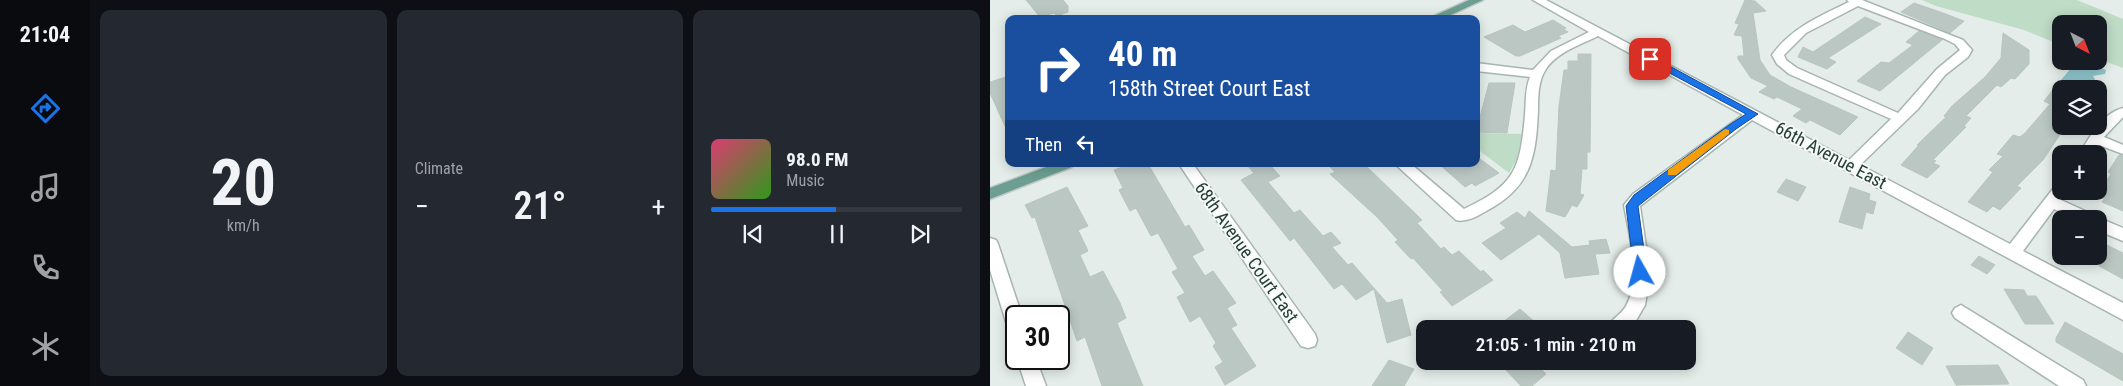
<!DOCTYPE html>
<meta charset="utf-8">
<style>
body{margin:0;font-family:"Roboto Condensed",sans-serif;background:#242831;color:#f1f3f6;height:100vh;display:flex;flex-direction:column;font-size:19px;white-space:nowrap}
*{box-sizing:border-box;margin:0}
p{font-size:16px;color:#9ea1a6}
.icon{flex:none;width:28px;height:28px;fill:none;stroke:currentColor;stroke-width:2;stroke-linecap:round;stroke-linejoin:round}
.map{position:relative;flex:1;overflow:hidden}
.sheet{display:flex;flex-direction:column;gap:10px;padding:10px;background:#0d0f14;width:900px}
.sheet>*{flex:none}
.hud{position:absolute;left:15px;top:15px;width:475px;height:152px;border-radius:10px;box-shadow:0 2px 12px #0003;background:#1a4fa0;color:#fff;overflow:hidden}
.needle{width:32px;rotate:138deg}
.tools{position:absolute;left:1062px;top:15px;display:grid;gap:10px}
.tools a{display:grid;place-items:center;width:55px;height:55px;border-radius:10px;background:#171b24;box-shadow:0 2px 12px #0003;font-size:25px}
.speed{position:absolute;left:15px;top:305px;display:flex;gap:10px;font-size:25px;font-weight:700;text-align:center}
.speed>*{display:grid;place-content:center;width:65px;height:65px;border-radius:50%;background:#171b24;box-shadow:0 2px 12px #0003;line-height:1}
.speed .limit{border:2px solid #111;border-radius:8px;background:#fff;color:#111}
.pin{position:absolute;display:grid;place-items:center;width:42px;height:42px;color:#fff;margin:-21px;border-radius:10px;box-shadow:0 2px 8px #0006}
.me{position:absolute;width:55px;margin:-28px;rotate:353deg;stroke-linejoin:round;filter:drop-shadow(0 0 4px #0008)}
.turn{display:flex;align-items:center;gap:18px;height:105px;padding:0 20px;font-size:22px}
.turn .icon{width:65px;height:65px;stroke-width:2.5}
.turn b{display:block;font-size:35px;line-height:42px}
.then{display:flex;align-items:center;height:48px;padding:0 20px;background:#0003;gap:10px;font-size:19px}
.big{font-size:38px;font-weight:600;line-height:1.1}
.sheet .card{flex:1;display:flex;flex-direction:column;justify-content:center;gap:8px;min-width:0;padding:0 18px;border-radius:10px;background:#242831}
.sheet .dial{align-items:center;gap:0}
.dial b{font-size:65px;line-height:1}
.song{display:flex;align-items:center;gap:15px}
.cover{width:60px;height:60px;border-radius:8px;background:linear-gradient(135deg,hsl(340 70% 55%),hsl(110 70% 35%))}
.played{height:5px;border-radius:2px;background:linear-gradient(90deg,#1a73e8 50%,#363941 50%)}
.keys{display:flex;justify-content:space-around;direction:ltr}
.heat{display:flex;justify-content:space-between;align-items:center;font-size:28px;direction:ltr}
.sheet .tiles{flex:1;display:grid;gap:10px;grid-template-columns:repeat(3,1fr)}
.trip{position:absolute;left:426px;top:320px;width:280px;height:50px;border-radius:10px;background:#171b24;box-shadow:0 2px 12px #0003;font-weight:600;line-height:50px;text-align:center}
main{display:flex;flex:1;min-height:0}
.menu{display:flex;flex-direction:column;width:90px;justify-content:space-around;align-items:center;background:#090b0e;color:#9ea1a6}
.menu .icon{width:35px;height:35px}
.menu .active{color:#1a73e8}
.menu b{font-size:22px;color:#f1f3f6}
.map>svg:first-child{display:block}
.green{fill:#bfdcc6}
.water{fill:#90c6ce}
.building{fill:#bac7c2;stroke:#b7c6bf}
.lines{fill:none;stroke-linecap:round;stroke-linejoin:round}
.minor-casing{stroke:#a7b5b0;stroke-width:3}
.major-casing{stroke:#c2c9c7;stroke-width:3}
.minor{fill:#fff;fill-rule:evenodd}
.major{fill:#6c9f91;fill-rule:evenodd}
.route{fill:#1a73e8;stroke:#114b97}
.slow{fill:#f59e0b}
.labels{text-anchor:middle;dominant-baseline:central;stroke-width:4;stroke-linejoin:round;paint-order:stroke}
.street-label{font-size:18px;fill:#253d36;stroke:#f5f9f7}
</style>
<main>
<nav class="menu">
<b>21:04</b>
<svg class="icon active" aria-label="directions" viewBox="0 0 24 24"><path d="M12 3l9 9-9 9-9-9zM9 14v-3h6M13 9l2 2-2 2"/></svg>
<svg class="icon" aria-label="music" viewBox="0 0 24 24"><path d="M9 18V5l10-2v13"/><circle cx="6" cy="18" r="3"/><circle cx="16" cy="16" r="3"/></svg>
<svg class="icon" aria-label="phone" viewBox="0 0 24 24"><path d="M5 4h4l2 5-3 2q2 4 5 5l2-3 5 2v4C11 20 4 13 5 4z"/></svg>
<svg class="icon" aria-label="climate" viewBox="0 0 24 24"><path d="M12 3v18M4 7l16 10M4 17L20 7"/></svg>
</nav>
<section class="sheet">
<div class="tiles">
<div class="card dial"><b>20</b><p>km/h</p></div>
<div class="card"><p>Climate</p>
<div class="heat"><a>−</a><b class="big">21°</b><a>+</a></div>
</div>
<div class="card">
<div class="song"><i class="cover"></i><div><b>98.0 FM</b><p>Music</p></div></div>
<div class="played"></div>
<div class="keys"><svg class="icon" aria-label="previous" viewBox="0 0 24 24"><path d="M18 5L8 12l10 7zM5 5v14"/></svg><svg class="icon" aria-label="pause" viewBox="0 0 24 24"><path d="M8 5v14M16 5v14"/></svg><svg class="icon" aria-label="next" viewBox="0 0 24 24"><path d="M6 5l10 7-10 7zM19 5v14"/></svg></div>
</div>
</div>
</section>
<div class="map">
<svg width="1133" height="386" viewBox="0 0 1133 386">
<rect width="100%" height="100%" fill="#e4ede9"/>
<path class="green" d="M932,0h155l46,19v49l-24,-9v-35h-38v21l-37,-15 -88,-24z
M486,133l46,1 -5,25 -8,14 -33,-25z"/>
<path class="water" d="M1087,61h7l22,9 -1,4 -12,2 10,18 -4,1v-6h-17l-21,-9z"/>
<path class="building" d="M36,0h37l5,6v6l-11,4 -3,-3 -14,4z
M755,0l10,1 11,10 -13,2 7,47 10,15 21,12 67,30 -18,18 -30,-15 -4,3 -13,-7 9,-7 -25,-12 -3,2 -15,-7 9,-6 -17,-8 -13,-19v-3h6l-2,-20 -8,-1 5,-11 -4,-1z
M924,3l29,10 21,8 -14,12 -49,-21z
M875,17l16,7 -53,34 8,4 -9,7 -29,-12 5,-10 10,5z
M563,20l13,8 -3,1 5,3 -10,4 3,2 -41,18h-4l-32,-19 29,-12 12,7z
M929,31l23,9 -62,51 -23,-10 24,-19 8,1 24,-18 -7,-3z
M1013,33l26,17v14l-14,15 -4,-1 -10,9 -4,-2 -31,31 5,2 -7,8 2,1 -33,33 3,1 -3,2 7,3 -13,12 -26,-13 18,-20h-2l29,-28 -2,-1 8,-10 33,-29 16,-19z
M588,54h13l-1,98h-3v17h-5l-2,25 4,1 -7,12 -5,-2 -7,12 -19,-6 5,-41 5,1 3,-65 5,-36h4v-9h10z
M19,76v59l-19,-42v-11z
M1071,80v53l-18,27 -26,26 4,2 -21,22 -7,-4 -6,6 -19,-10 25,-30 -4,-2 14,-14 -6,-2 16,-19 7,2 5,-4 25,-29 -6,-3z
M499,83h26l-8,50 -31,-1z
M1129,155l4,1v55l-21,-9 2,-3 -8,-4 15,-21 -3,-2z
M486,156l23,17 -24,13 -3,-3 -7,4 -26,-23h37z
M141,164h17l37,63 4,-2 15,25 -12,6 13,20 8,-5 23,32 -9,5 10,17 -6,3 25,38 -31,19 -10,-18 8,-5 -10,-16 3,-3 -16,-27 -10,6 -13,-25 8,-4 -13,-21 6,-3 -20,-36 -7,3 -15,-28 -6,3 -11,-21 4,-2 -9,-18z
M256,164h23l11,12 -12,6 26,31 6,-3 23,26 8,-4 10,11 -9,4 16,18 4,-2 35,40 15,-4 9,36 -24,8 -13,-54 -18,11 -14,-16 -8,5 -40,-51 -4,3 -49,-61 13,-7z
M337,164h37l58,56 -5,3 24,26 3,-2 8,8 7,-4 22,21 2,-2 10,10 -41,26 -12,-14 3,-1 -30,-33 -2,1 -16,-17 3,-2 -21,-23 -47,-43 5,-2z
M796,179l20,8 -8,14 -21,-9z
M77,187l21,39 -10,4 10,21 -8,4 10,22 13,-6 17,32 6,15 -9,5 26,63h-41l-17,-49 -8,4 -42,-124 -3,1 -7,-13z
M860,187l20,7 -1,6 7,2 -3,12 -7,-2 -4,17 -23,-7z
M539,211l43,36 18,-2 -1,-4 17,-2 4,14 -15,1 4,20 -34,4 -5,-25 -21,-19 -38,26 -19,-17 24,-15 -6,-5 17,-11 8,6z
M1109,241l24,12v26l-24,-13z
M989,256l16,9 -8,9 -16,-9z
M1014,289l20,1 3,6h9l18,28h-29z
M530,309l23,20h-33l-7,-7z
M1075,322l58,32v27l-67,-39v-4z
M918,332l25,16 -11,17 -26,-17z
M399,360l25,9 -10,17h-32z
M518,361h25l13,13 -14,12h-11l-19,-20z
M1008,365l11,19 -53,1 -10,-19z"/>
<g class="lines">
<g class="minor-casing">
<path id="minor" d="M543,0h13l303,160 42,-41 -102,-45 -12,-10 -5,-9c19,-27 48,-39 77,-53l-2,-2h15l101,40 9,10 -4,7 -23,18 -27,34 -58,56 150,79 46,-59 5,-1v7h6l-6,9 33,15 2,4h-22l-20,-10 -31,42 100,52v17l-371,-200 -112,86 10,67 -5,32 -11,19 -5,5h-23c5,-10 15,-14 20,-23 16,-28 3,-71 -2,-101l9,-11 110,-79 -145,-79c-18,9 -41,16 -52,33 -8,12 -8,27 -8,41 -2,46 -6,76 -50,100 -9,5 -21,13 -32,10l-61,-56h16l53,45c51,-24 56,-39 61,-94 1,-13 0,-26 5,-38l-54,-6v-8l57,7 18,-19 38,-19zM868,6l87,33 10,5 5,6 -23,19 -39,44 -101,-45 -11,-8 -2,-5 22,-22z
M1133,108v9l-19,20 19,8v9l-24,-9 -6,9h-14c12,-18 22,-40 44,-46z
M189,164h14l122,170 2,6 -2,6 -7,2 -7,-2z
M1109,218l24,10v13l-24,-10z
M0,238l6,2 2,4 24,72h-6v17l-6,-2 -3,-6 -17,-55z
M971,305l122,75 3,6h-27l-104,-68 -3,-5 3,-5z
M27,359h19l10,27h-20z"/>
</g>
<g class="major-casing">
<path id="major" d="M479,0h14l-41,19h-15z
M64,164h20l-2,3 -82,32v-11z"/>
</g>
<use href="#minor" class="minor"/>
<use href="#major" class="major"/>
</g>
<path class="route" d="M657,57h6l105,57 -22,15 -98,77 9,66 -7,5 -6,-5 -8,-66 8,-11 95,-70 17,-11 -99,-53z"/>
<path class="slow" d="M735,129l4,1v4l-53,41h-8v-5z"/>
<g class="labels">
<g class="street-label">
<text transform="translate(841 155) rotate(28)">66th Avenue East</text>
<text transform="translate(257 252) rotate(55)">68th Avenue Court East</text>
</g>
</g>
</svg>
<div class="tools">
<a><svg class="needle" viewBox="-14 -14 28 28"><path d="M0-13l5 13h-10z" fill="#e53935"/><path d="M0 13l5-13h-10z" fill="#9ea1a6"/></svg></a>
<a><svg class="icon" aria-label="layers" viewBox="0 0 24 24"><path d="M12 4l9 5-9 5-9-5zM3 14l9 5 9-5"/></svg></a>
<a>+</a>
<a>−</a>
</div>
<div class="speed"><div class="limit">30</div></div>
<div class="pin" style="left:660px;top:59px;background:#d93025"><svg class="icon" aria-label="arrive" viewBox="0 0 24 24"><path d="M6 21V4h12l-3 4 3 4H6"/></svg></div>
<svg class="me" style="left:650px;top:272px" viewBox="-20 -20 40 40"><circle r="19" fill="#fff"/><path d="M0-13L10 11 0 6-10 11z" fill="#1a73e8"/></svg>
<div class="trip">21:05 · 1 min · 210 m</div>
<div class="hud">
<div class="turn"><svg class="icon" aria-label="right" viewBox="0 0 24 24"><path d="M7 20v-9h11M14 6l5 5-5 5"/></svg><div><b>40 m</b>158th Street Court East</div></div>
<div class="then">Then<svg class="icon" aria-label="left" viewBox="0 0 24 24"><path d="M17 20v-9H6M10 6l-5 5 5 5"/></svg></div>
</div>
</div>
</main>
